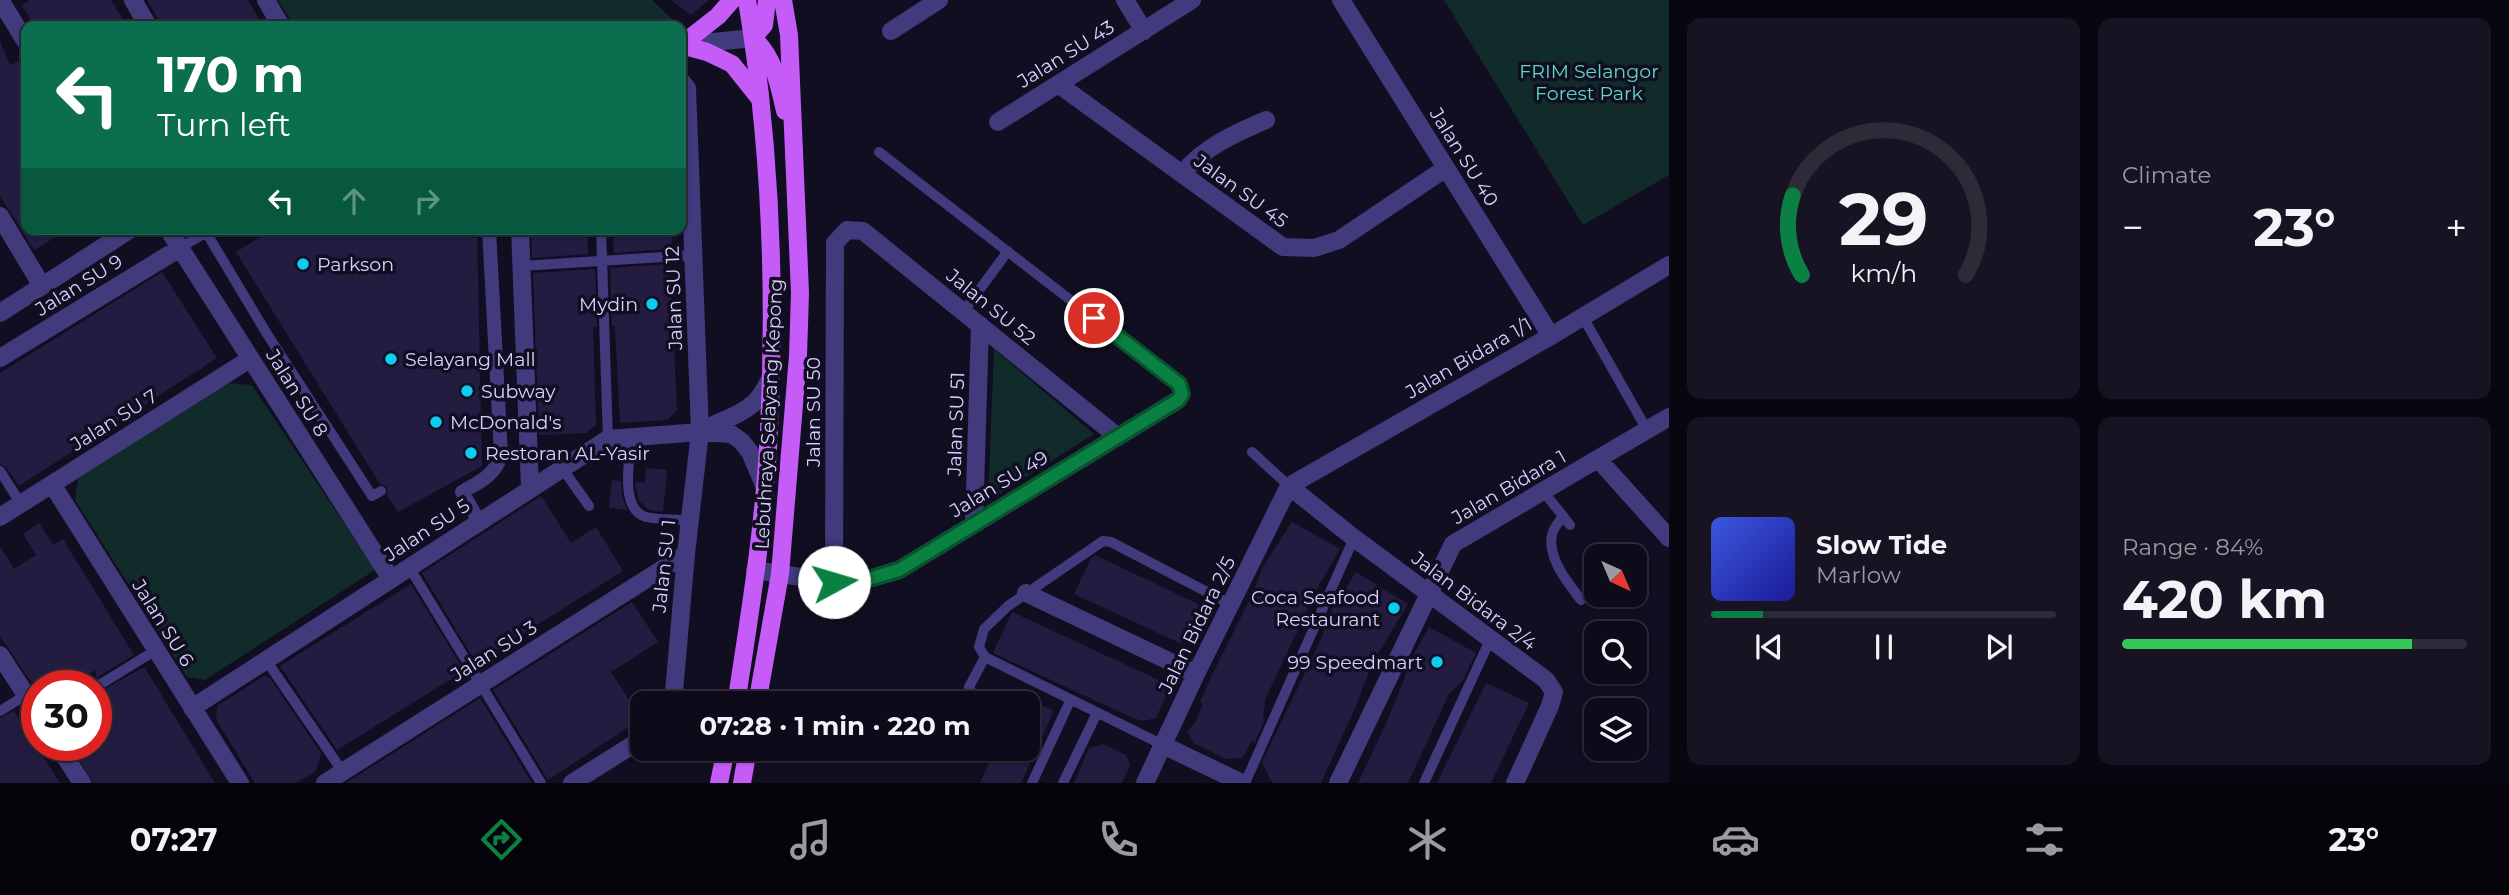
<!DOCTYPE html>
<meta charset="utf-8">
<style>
body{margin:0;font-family:Montserrat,sans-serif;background:#171322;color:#f1f3f6;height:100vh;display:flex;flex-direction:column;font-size:26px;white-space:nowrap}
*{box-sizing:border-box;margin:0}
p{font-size:23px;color:#9b9aa2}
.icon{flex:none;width:38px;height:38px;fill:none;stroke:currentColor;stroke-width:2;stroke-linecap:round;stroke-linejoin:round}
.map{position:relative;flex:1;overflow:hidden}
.side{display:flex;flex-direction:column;gap:18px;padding:18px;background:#08060e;width:840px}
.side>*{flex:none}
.top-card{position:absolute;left:21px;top:21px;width:665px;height:214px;border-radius:14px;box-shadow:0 2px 5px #0004,0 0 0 2px #2e2b38;background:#0b6e4f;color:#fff;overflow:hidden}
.needle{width:46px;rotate:136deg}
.buttons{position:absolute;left:1584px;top:544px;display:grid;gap:14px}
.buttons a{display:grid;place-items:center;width:63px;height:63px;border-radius:14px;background:#0e0a19;box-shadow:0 2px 5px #0004,0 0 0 2px #2e2b38;font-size:35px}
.speed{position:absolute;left:21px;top:670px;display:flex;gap:14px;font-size:35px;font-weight:700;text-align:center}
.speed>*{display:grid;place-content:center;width:91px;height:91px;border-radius:50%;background:#0e0a19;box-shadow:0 2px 5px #0004,0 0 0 2px #2e2b38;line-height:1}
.speed .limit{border:10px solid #d22;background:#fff;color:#111}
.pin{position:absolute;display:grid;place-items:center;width:60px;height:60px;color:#fff;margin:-30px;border:4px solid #fff;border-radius:50%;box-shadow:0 2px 7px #0007}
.me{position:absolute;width:77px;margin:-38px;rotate:84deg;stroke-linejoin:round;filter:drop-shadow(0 0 5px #0008)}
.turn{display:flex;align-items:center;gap:24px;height:147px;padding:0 21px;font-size:32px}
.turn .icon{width:91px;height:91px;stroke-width:2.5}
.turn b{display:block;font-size:49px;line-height:60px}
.lanes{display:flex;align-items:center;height:66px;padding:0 21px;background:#0003;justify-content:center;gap:35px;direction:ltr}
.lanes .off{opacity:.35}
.big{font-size:52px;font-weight:700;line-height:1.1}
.side .tile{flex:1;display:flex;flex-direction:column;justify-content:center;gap:10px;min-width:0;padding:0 24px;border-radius:14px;background:#171322}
.side .dial{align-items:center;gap:0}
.dial svg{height:182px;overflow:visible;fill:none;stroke:#2e2b38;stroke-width:7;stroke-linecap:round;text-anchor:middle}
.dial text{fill:#f1f3f6;stroke:none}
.song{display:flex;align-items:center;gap:21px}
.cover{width:84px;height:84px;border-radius:10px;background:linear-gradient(135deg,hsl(230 70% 55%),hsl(240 70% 35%))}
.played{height:7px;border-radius:4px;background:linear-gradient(90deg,#0b8043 15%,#2e2b38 15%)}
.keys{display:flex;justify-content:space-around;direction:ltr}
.heat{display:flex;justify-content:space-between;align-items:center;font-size:38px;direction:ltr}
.charge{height:10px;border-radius:5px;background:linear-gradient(90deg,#34c759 84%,#2e2b38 0)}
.side .tiles{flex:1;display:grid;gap:18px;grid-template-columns:repeat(2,1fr)}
.trip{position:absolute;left:630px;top:691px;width:410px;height:70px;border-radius:14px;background:#0e0a19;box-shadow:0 2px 5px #0004,0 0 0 2px #2e2b38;font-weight:700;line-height:70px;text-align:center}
.menu{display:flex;height:112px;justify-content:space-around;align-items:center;background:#06040a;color:#9b9aa2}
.menu .icon{width:49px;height:49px}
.menu .active{color:#0b8043}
.menu b{font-size:32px;color:#f1f3f6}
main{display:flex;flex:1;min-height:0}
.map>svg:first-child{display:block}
.green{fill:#112a2a}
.building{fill:#241b41}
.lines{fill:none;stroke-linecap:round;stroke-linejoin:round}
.service{stroke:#413b7e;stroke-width:10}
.pedestrian{stroke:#413b7e;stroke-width:14}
.minor{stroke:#413b7e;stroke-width:18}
.tertiary{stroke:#413b7e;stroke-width:18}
.primary{stroke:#c55cf8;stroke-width:18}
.route-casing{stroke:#07532c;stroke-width:18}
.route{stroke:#0b8043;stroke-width:12}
.poi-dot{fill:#0acdef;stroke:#120e21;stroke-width:2.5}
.labels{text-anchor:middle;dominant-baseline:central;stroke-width:7;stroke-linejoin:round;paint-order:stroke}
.street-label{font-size:19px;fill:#d7d0fd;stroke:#120e21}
.park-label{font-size:19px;fill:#5fdac1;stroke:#120e21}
.poi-label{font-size:19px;fill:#d7d0fd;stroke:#120e21;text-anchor:start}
</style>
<main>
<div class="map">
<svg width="1669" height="783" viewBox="0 0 1669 783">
<rect width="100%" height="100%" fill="#120e21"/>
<path class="green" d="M278,0h374l27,26h-385z
M1444,0h225v175l-86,50z
M994,349l100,85 -106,67z
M228,383l24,2 123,185 -170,110 -18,-3 -112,-177 3,-22z"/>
<path class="building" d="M30,0h81l16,26h-93l-12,-21z
M147,0h101l15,26h-101z
M671,0h38l-18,15z
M0,41l10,24 8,-4 8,15v153h43l-35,21 -34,-54z
M273,229h204l5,237 -84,46 -11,-17v-8l-7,-3 -144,-232z
M531,229h56l1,25 -56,4z
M613,229h58l1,16h-3v4l-55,4z
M670,264l7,146 -10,10 -47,3 -5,-97h-3l-2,-58z
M595,269l2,58h-4l3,98 -10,8 -47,2 -6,-162z
M162,272l55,86 -198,128 -13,-19 -6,-3v-91z
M646,468l21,2 -4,42 -14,-2 -10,-9 -4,-19 10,1z
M612,480l9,1 1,15 5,14 -18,-2z
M541,496l30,47 25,-16 27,44 -147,92 -54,-90z
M1292,522l48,27 -21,36 -54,115 -2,18 2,1 -11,25 -1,-5 -11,19 -17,1 -31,-16 -7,-12 8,-8 8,-19 -3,-2 10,-23 44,-88 8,-23z
M39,523l14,22 10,-6 71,116 -38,23v-8l-25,16h-37l-34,-50v-90l14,23 22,-14 -13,-21z
M1095,555l103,49 4,9 -9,25 -13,5 -106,-49 17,-36z
M1356,572l52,32 -35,58 -18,46 -34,75h-47l-3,-2 -9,-19 59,-123 11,-30z
M411,584l53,87 -127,79 -57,-84z
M632,602l26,40 -47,30 30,47 -93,61 -55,-90z
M1012,612l151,70 4,12 -11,24 -13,3 -10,-3 -140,-65z
M1429,627l47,26 -13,27 -14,14 -41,89h-50l30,-64 26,-65z
M142,668h3l70,115h-122l-22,-37h25v-52z
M264,676l6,2 51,75 -5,18 -20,12h-41l-39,-64 1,-13z
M1486,683l43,20 -38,80h-54z
M480,698l52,85h-186z
M1027,699l27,12 -33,72h-41l15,-34h32z
M14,711l2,3 44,69h-60v-65z
M1103,744l23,11 4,10 -8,18h-48l15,-35z"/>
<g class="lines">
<path class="service" d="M879,152l300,232 3,10 -4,6
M601,229l7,210
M206,232l61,102 105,162 9,-5
M180,248l30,-18
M521,266l173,-11
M963,312l45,-61
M1583,317l64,113
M631,437c-1,23 -12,72 15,80 13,3 30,2 44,4
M1252,452l37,34
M562,468l27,38
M0,471l21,33
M1543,491l27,34
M1563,516c-4,6 -10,12 -11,19 -5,23 16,48 29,65
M409,567l132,216
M266,660l77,112
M96,687l60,-37
M977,704l-8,-17 16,-30
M0,711l26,-16
M1163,745l-178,-88 -6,-10 5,-18 24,-23 95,-65 8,1 119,62
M1032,783l38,-82
M1063,783l34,-70
M1245,783l109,-245
M1424,783l66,-143"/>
<path class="pedestrian" d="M479,521l-17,-29c17,-10 33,-16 39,-37l-12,-226"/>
<path class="minor" d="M0,0l26,42
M133,0l15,26
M266,0l15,26
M1125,0l19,31
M1341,0l210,336
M891,31l48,-31
M1058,84l225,163 31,1 25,-8 107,-72
M998,122l194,-122
M1182,174c23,-28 52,-40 84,-54
M0,216l42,70
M168,229l223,350
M520,229l10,259
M0,358l180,-110
M700,432c18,-11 39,-15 55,-30 6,-6 11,-15 15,-23
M1598,459l71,79
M52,484l188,299
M1289,486l262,-150 118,-71
M1289,486l65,52 192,142 8,12 -4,14 -35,77
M0,517l250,-158
M974,524l6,-199
M755,570l79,12 38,-4 27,-8 279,-170
M834,582l1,-339 12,-13 16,1 255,206
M1026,593l170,81
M0,655l37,57
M670,704l4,-12 12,-138 14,-122 -13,-344 -6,-7
M192,708l416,-269 92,-7 31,2 10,7 9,11 14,33
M1163,745l79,38
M58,746l24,37
M325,783l361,-229
M572,783l70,-44
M1145,783l51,-109 93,-188
M1338,783l115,-239 216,-127"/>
<path class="tertiary" d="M684,45l69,-7
M0,313l131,-84"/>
<path class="primary" d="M753,38c21,19 26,46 32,73
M753,38l11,-13 3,-25
M681,45l26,7 25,12 28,35
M681,45l37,-29 14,-16
M736,704c14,-91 29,-183 33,-275 7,-142 1,-288 -22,-429
M757,704l23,-130 18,-218 2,-63 -11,-258 -6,-35
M719,783l7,-34
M742,783l6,-34"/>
</g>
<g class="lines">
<g class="route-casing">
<path id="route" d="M834,582l38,-4 27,-8 279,-170 4,-6 -3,-10 -85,-66"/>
</g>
<use href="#route" class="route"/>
</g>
<g class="poi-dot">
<circle cx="303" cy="264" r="7"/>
<circle cx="652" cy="304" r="7"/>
<circle cx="391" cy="359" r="7"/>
<circle cx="467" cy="391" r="7"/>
<circle cx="436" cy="422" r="7"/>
<circle cx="471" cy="453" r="7"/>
<circle cx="1394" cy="608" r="7"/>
<circle cx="1437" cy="662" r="7"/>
</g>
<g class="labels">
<g class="street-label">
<text transform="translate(1066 54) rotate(-32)">Jalan SU 43</text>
<text transform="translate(1464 157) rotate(58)">Jalan SU 40</text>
<text transform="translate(1241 191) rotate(36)">Jalan SU 45</text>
<text transform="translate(79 285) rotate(-32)">Jalan SU 9</text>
<text transform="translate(674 298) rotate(-92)">Jalan SU 12</text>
<text transform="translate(991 307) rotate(39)">Jalan SU 52</text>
<text transform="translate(1469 358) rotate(-30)">Jalan Bidara 1/1</text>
<text transform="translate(297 393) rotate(58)">Jalan SU 8</text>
<text transform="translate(813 412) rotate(-90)">Jalan SU 50</text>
<text transform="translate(769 414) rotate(-87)">Lebuhraya Selayang Kepong</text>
<text transform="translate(114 420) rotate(-32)">Jalan SU 7</text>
<text transform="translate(956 424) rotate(-88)">Jalan SU 51</text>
<text transform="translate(999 484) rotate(-31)">Jalan SU 49</text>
<text transform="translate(1509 487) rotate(-30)">Jalan Bidara 1</text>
<text transform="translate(427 530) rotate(-33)">Jalan SU 5</text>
<text transform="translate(664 566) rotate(-84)">Jalan SU 1</text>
<text transform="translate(1474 601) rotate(37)">Jalan Bidara 2/4</text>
<text transform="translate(163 623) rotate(58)">Jalan SU 6</text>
<text transform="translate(1197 625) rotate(-64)">Jalan Bidara 2/5</text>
<text transform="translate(494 651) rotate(-32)">Jalan SU 3</text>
</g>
<g class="park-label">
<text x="1589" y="71">FRIM Selangor<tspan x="1589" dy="22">Forest Park</tspan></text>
</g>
<g class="poi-label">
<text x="317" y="264">Parkson</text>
<text x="638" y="304" text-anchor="end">Mydin</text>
<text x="405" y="359">Selayang Mall</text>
<text x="481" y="391">Subway</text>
<text x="450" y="422">McDonald's</text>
<text x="485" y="453">Restoran AL-Yasir</text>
<text x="1380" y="597" text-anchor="end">Coca Seafood<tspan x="1380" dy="22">Restaurant</tspan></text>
<text x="1423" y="662" text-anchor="end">99 Speedmart</text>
</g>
</g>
</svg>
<div class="buttons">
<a><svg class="needle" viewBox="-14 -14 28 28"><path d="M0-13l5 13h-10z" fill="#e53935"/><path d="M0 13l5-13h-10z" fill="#9b9aa2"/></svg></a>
<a><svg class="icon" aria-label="search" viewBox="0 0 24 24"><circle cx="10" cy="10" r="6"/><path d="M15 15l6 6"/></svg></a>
<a><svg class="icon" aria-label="layers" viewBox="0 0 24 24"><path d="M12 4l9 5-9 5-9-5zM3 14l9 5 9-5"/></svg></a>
</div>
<div class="speed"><div class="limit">30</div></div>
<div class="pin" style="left:1094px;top:318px;background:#d93025"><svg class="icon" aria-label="arrive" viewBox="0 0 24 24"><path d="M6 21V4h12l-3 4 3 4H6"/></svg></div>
<svg class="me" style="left:834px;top:582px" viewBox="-20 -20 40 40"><circle r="19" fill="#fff"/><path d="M0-13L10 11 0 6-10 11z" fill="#0b8043"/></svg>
<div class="trip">07:28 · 1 min · 220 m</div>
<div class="top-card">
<div class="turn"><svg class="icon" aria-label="left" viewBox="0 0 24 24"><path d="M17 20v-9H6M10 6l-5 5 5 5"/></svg><div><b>170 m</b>Turn left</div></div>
<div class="lanes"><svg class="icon" aria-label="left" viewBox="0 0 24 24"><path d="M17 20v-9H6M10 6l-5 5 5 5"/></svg><svg class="icon off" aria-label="ahead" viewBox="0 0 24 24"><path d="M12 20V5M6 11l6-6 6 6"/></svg><svg class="icon off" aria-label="right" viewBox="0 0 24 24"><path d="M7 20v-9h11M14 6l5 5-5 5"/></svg></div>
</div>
</div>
<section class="side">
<div class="tiles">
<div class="tile dial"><svg viewBox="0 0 100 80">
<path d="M14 69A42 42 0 1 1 86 69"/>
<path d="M14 69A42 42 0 0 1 10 34" stroke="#0b8043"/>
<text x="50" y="56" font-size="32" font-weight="700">29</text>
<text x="50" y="72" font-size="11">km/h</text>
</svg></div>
<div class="tile"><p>Climate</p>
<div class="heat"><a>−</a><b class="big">23°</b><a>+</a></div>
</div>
<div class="tile">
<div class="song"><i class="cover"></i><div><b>Slow Tide</b><p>Marlow</p></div></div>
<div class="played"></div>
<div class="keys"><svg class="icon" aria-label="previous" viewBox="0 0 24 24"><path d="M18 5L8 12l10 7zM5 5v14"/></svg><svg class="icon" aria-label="pause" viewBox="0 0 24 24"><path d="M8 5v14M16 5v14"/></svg><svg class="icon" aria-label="next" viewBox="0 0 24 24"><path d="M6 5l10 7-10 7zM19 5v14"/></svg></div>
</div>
<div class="tile"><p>Range · 84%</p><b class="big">420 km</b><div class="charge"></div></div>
</div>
</section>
</main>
<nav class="menu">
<b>07:27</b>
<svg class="icon active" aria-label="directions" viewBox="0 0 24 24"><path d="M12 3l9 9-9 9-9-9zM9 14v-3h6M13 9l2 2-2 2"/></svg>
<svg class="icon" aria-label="music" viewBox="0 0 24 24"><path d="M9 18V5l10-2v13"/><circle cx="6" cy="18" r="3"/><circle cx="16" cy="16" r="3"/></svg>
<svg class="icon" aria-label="phone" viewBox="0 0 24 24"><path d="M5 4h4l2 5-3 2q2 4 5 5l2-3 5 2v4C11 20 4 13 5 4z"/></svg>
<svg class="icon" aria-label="climate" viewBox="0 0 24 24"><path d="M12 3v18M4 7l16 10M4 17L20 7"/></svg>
<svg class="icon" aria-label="car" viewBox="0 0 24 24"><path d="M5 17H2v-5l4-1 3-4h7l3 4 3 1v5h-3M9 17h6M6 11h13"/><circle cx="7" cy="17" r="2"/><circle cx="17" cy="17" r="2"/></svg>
<svg class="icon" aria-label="filters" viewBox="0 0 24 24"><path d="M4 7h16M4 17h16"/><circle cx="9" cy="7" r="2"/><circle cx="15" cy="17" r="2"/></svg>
<b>23°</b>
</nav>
